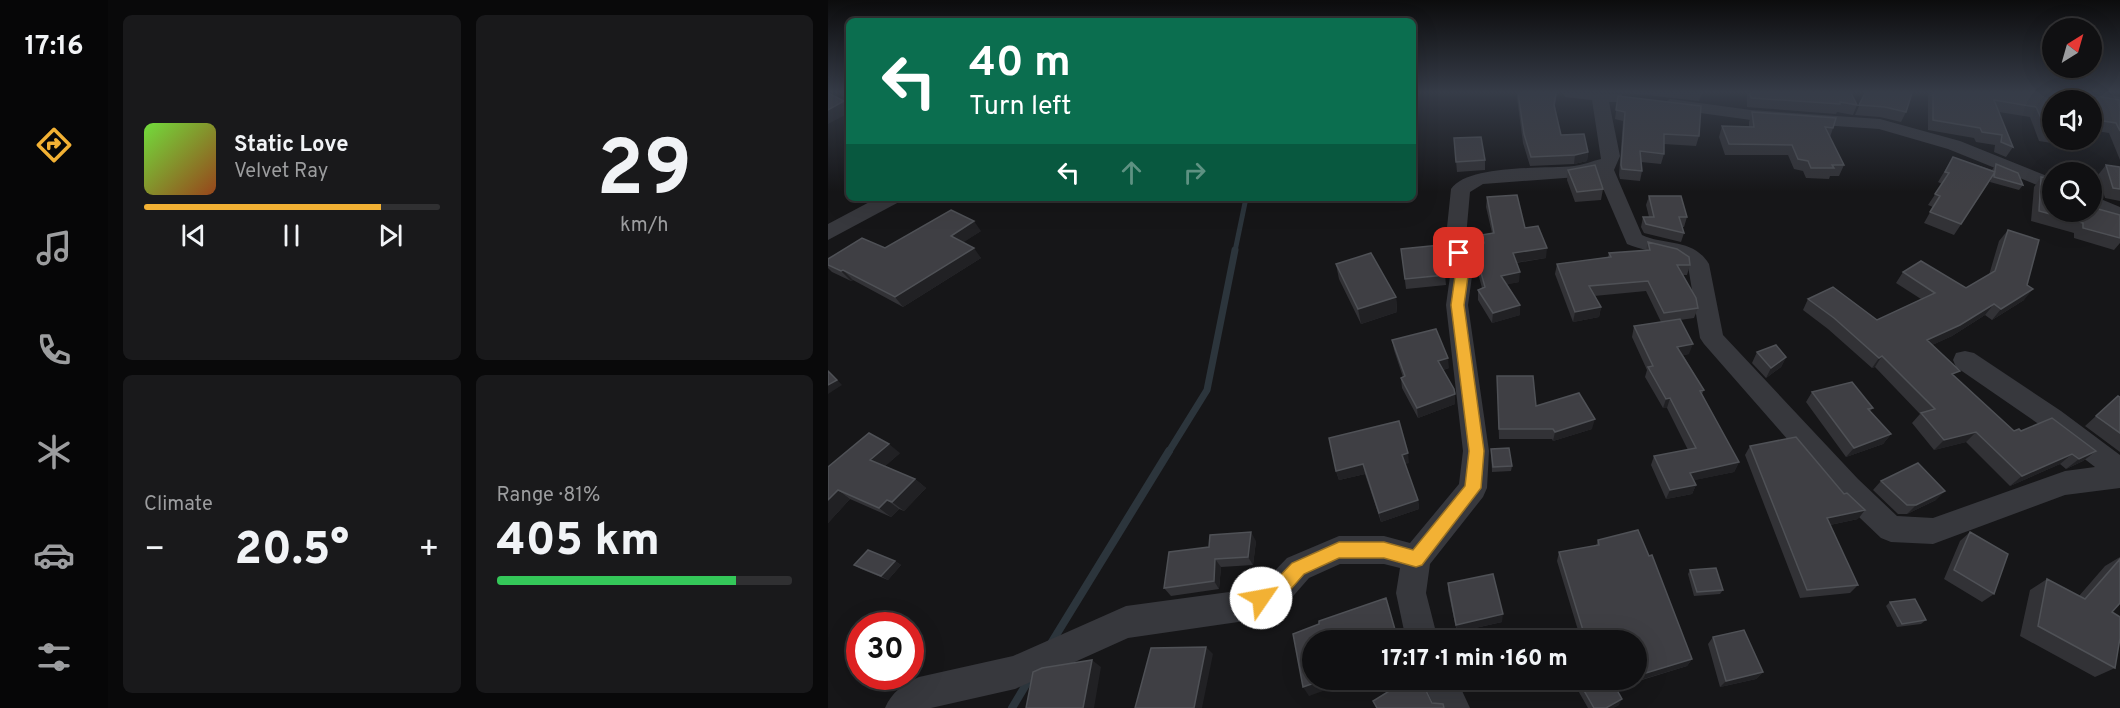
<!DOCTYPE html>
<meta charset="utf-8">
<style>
body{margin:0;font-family:Overpass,sans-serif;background:#19191b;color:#f1f3f6;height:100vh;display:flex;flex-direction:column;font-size:22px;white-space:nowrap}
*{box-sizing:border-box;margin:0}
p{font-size:20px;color:#9c9d9f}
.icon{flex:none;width:33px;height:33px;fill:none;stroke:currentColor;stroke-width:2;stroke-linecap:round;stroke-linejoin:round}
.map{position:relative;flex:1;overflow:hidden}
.side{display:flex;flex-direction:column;gap:15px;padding:15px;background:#09090a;width:720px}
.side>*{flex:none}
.guide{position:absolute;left:18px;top:18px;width:570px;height:183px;border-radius:9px;box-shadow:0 6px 24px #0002,0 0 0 2px #303032;background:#0b6e4f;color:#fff;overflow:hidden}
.needle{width:39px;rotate:37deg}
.controls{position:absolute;left:1214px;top:18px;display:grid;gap:12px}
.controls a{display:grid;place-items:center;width:60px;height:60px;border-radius:50%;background:#101012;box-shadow:0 6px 24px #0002,0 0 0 2px #303032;font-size:30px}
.speed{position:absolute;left:18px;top:612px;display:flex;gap:12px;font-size:30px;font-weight:700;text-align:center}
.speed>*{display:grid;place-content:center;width:78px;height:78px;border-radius:50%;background:#101012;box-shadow:0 6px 24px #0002,0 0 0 2px #303032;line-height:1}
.speed .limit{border:9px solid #d22;background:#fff;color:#111}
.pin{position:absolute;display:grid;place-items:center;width:51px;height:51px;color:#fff;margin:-26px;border-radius:12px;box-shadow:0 3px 9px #0006}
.me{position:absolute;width:66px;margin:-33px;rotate:57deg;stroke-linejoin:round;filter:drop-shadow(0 0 4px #0008)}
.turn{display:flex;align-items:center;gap:21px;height:126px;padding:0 24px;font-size:27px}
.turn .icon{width:78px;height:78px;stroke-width:2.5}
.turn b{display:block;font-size:42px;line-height:51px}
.lanes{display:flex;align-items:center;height:57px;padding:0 24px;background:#0003;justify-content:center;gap:30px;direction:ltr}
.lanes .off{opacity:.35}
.big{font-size:45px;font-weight:800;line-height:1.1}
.side .tile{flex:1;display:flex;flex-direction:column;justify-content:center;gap:9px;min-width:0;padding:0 21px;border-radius:9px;background:#19191b}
.side .dial{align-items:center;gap:0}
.dial b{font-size:78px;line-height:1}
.song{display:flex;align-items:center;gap:18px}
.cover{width:72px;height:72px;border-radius:9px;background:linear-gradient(135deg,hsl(100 70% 55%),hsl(20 70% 35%))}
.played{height:6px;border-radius:3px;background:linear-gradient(90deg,#f2b134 80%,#303032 80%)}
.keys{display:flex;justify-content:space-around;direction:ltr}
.heat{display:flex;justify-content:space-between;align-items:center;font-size:33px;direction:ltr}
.charge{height:9px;border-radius:4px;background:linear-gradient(90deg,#34c759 81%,#303032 0)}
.side .tiles{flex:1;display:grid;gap:15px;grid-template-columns:repeat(2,1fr)}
.trip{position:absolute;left:474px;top:630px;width:345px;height:60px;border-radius:30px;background:#101012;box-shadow:0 6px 24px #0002,0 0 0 2px #303032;font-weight:800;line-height:60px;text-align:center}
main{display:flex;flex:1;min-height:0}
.tabs{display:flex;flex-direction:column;width:108px;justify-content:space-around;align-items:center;background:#060607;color:#9c9d9f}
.tabs .icon{width:42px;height:42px}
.tabs .active{color:#f2b134}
.tabs b{font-size:27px;color:#f1f3f6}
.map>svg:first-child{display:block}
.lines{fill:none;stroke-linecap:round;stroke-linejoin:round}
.stream-far2{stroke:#2c353c;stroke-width:5}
.stream-far1{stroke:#2c353c;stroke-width:7}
.stream{stroke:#2c353c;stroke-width:8}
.minor{fill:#37383d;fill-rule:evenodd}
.wall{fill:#323236}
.shaded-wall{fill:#212124}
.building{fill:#3f3f44;stroke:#4f5156;stroke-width:1.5}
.route{fill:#f2b134;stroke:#9d7322;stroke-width:1.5}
</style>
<main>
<nav class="tabs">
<b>17:16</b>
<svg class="icon active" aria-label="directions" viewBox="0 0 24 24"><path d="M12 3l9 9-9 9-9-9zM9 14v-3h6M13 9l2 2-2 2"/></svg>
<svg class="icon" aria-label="music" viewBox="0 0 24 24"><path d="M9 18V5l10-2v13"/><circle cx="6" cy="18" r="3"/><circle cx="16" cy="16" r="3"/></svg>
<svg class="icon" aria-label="phone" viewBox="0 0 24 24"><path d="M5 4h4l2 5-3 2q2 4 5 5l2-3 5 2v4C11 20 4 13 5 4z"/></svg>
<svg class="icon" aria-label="climate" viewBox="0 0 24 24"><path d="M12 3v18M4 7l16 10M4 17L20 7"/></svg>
<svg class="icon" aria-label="car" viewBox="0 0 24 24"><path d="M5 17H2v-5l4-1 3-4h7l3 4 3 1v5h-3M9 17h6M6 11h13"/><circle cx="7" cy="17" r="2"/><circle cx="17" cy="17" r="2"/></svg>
<svg class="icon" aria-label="filters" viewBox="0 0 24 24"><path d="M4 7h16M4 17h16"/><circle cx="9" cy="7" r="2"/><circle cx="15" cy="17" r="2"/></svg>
</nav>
<section class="side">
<div class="tiles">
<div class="tile">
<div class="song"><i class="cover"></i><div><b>Static Love</b><p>Velvet Ray</p></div></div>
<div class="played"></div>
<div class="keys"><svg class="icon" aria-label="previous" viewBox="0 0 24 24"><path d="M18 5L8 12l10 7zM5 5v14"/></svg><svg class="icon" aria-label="pause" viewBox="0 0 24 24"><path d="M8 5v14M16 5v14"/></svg><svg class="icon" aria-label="next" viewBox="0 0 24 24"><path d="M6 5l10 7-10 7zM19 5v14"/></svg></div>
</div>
<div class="tile dial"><b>29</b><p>km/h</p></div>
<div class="tile"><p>Climate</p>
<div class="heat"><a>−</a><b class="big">20.5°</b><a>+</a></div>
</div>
<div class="tile"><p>Range · 81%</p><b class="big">405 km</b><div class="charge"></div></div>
</div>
</section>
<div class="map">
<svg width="1292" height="708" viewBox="0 0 1292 708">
<rect width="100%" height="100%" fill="#161618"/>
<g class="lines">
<path class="stream-far2" d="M407,251l11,-53"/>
<path class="stream-far1" d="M340,453l39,-63 28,-140"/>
<path class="stream" d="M222,645l119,-194
M184,708l18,-30"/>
<path class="minor" d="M735,93l58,1 2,4 -2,4h-12l11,54 -6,14 28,65c24,11 51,3 67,29l14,71 135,144 39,37 36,2 132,-47 30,-4 -52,-40 -87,-60 -3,-7 3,-7 9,-2 9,2 87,58 59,44v33l-55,7 -132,49 -42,-2 -10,-4 -43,-41 -134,-153 -4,-6 -12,-72c-15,-16 -42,-13 -61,-22l-31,-72 -18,5 -95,7 -13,8 -4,45 7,32 -5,36 21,146 -2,37 -4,9 -53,67 -4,29 12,47h-32l-10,-47 4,-25 -16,-4h-44l-31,14 -21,24 -43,19 -117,17 -113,51 -84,19h-46c7,-16 18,-24 34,-31l94,-21 113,-50 118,-16 22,-10 21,-22 52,-22h45l26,7 49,-59 4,-33 -17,-146 5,-36 -5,-32 5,-48c17,-25 94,-20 123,-23 9,-1 18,-5 27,-7l-9,-59 -27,-3z
M1250,93h26l16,4v10l-40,-10z
M842,99l81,11 129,9 80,22 92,37v13l-104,-42 -69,-20 -128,-9 -87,-12 -2,-4z
M1263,195l29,12v14l-29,-12z
M49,198h25l-3,4 -71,38v-16z
M594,680h35l13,28h-35z"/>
</g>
<path class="wall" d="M690,93h39l-2,13 6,29 27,17 -1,9 -13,3 -44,2 -7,-23 -6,-45z
M801,93h73l-3,8z
M919,93h104l6,12 -4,10 -16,-3 -1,2 -89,-7z
M1037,93l41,19 -5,10 -21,-5 -25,-2z
M1100,93h159l2,2 31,5v60l-11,-27 -18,-3v-30h-39v40h24l-5,6 -32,-5 -9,-24 -31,-5 14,35 -7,10 -12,-5 1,-7 -19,-3 -2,-4 -46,-8z
M790,96l81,40 -3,10 -32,-2v10l-3,10 -20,-2 1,9 -2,10 -20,-2 -1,-4 4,-54 -8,-2z
M924,112l81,16 -3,9 14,28 -5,11h-9l-1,3 -23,-1 -3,-7 -9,-2 -6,-14h-63l-6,-18 3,-11 27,1v-5z
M626,138l31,22v10l-28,2z
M1125,157l39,13 4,-6 27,21 -4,5 -29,-8 1,-3 -37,56 -30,-12 9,-16 -5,-2 14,-21 -4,-2z
M1278,165l14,2v34l-15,-3 -7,-23z
M740,170l35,19 -2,11 -26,2 -8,-22z
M1213,177l11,35 68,3v28l-6,7 -40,-12v-5l-43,-12 3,-34z
M821,196l38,21 -3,10h-2l2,6 -3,9 -37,-9 -3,-6 2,-10h6l-3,-12z
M659,197l38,31 21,30 -30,5 3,19 -12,2 13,21v10l-28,8 -14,-23v-10l4,-2 -11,-41v-10l8,7h2v-9l11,-2 -6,-26z
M1180,230l19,55 -3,15 -32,20 -7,-5 -33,21 -20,9 23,32 59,54h7l75,20 -13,10 -17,8 -6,-5 -50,22 -44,-44 -32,8 -22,-27 8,-9 -45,-47 -3,1 -44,-39 -25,-19 5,-11 69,21 44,-21 -25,-16 7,-11 63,16 23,-13 10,-34z
M153,231l-18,11 18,16 -78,49 -50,-27 -2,1 -19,-9 -4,-4v-9z
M820,242l42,23 -3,10h-4l15,33 -4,10 -14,2 9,34 -6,1 21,35 -2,4 37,68 -5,10 -40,8 2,5 -4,9 -26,5 -15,-34 3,-9 34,-6 -21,-42h-4l-18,-31 2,-7 -15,-33 2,-11 27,-4 -15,-31 -52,5 7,11 -2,10 -26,5 -18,-48 2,-10 51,-7 1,-4 37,-3z
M573,249l44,26 1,10 -40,4z
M508,264l60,33 1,15 -36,12 -22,-45z
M564,340l57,28 -6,2 12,34 -37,14 -16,-30 -1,-10 2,-1 -9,-27z
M929,352l29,5 -5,10 -15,11 -14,-15z
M669,376l39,30 56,23 -39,12 -1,-2h-53z
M984,392l61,16 -3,3 21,23 -8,10 -37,13 -40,-55z
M1290,396l2,1v55l-35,-26z
M922,446l108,73 -28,6 28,60 -8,8 -50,5 -55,-143z
M663,449l21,17 -1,5 -19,1z
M72,453l-15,13 30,13 11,9 -22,23 -5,-2 -8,8 -41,-18 -22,24v-56z
M581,463l-4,1 13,36 1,9 -38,13 -16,-48 -26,6 -3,-9z
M1053,481l55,19 -29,14h-9l-25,-24z
M1142,532l24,62 -12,8 -38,-23 16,-38z
M770,540l94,119 -5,7 -71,22 3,17 -6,3h-25l-16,-28h64v-40h-55l-24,-79 2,-9 37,-6z
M428,541l-3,24 -32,2 -2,22 -48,7 -7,-8 5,-36z
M1292,557v46l-8,9 3,56 -20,9 -75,-41 10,-46 17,-11 32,17 26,-30z
M67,561l6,4 -13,15 -27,-11 -7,-4z
M862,570l33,20 -3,4 -26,2 -6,-22z
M620,583l54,39 -45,10 -9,-41z
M1062,602l36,18 -5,4 -24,3 -11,-21z
M885,637l50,35 -7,7 -36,8 -12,-43z"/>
<path class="shaded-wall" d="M16,101l5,7v5l-21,11v-14z
M760,152l-1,9 -13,3 1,-9z
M146,221l7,10 -23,15 -7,-10z
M146,248l7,10 -78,49 -8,-10z
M719,248l-1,10 -34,5 1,-10z
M15,270l10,10 -2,1 -10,-10z
M692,272l-1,10 -19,4 1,-10z
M1205,289l-9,11 -32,20 9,-11z
M568,297l1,15 -36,12 -3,-15z
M1166,304l-9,11 -33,21 -33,15 8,-11z
M692,305v10l-28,8 1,-10z
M773,307l-2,10 -26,5 2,-10z
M865,344l-4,10 -15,3 3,-10z
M1054,356l-7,11 -3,1 7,-10z
M958,357l-5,10 -15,11 5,-10z
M620,358l1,10 -10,3 -1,-10z
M0,370l14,15 -14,9z
M627,394v10l-37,14 -1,-10z
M842,398l-3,10h-4l3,-9z
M767,419l-3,10 -39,12 2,-9z
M1148,432l-10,10 -32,8 10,-10z
M1063,434l-8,10 -37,13 8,-9z
M61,444l11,9 -18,16 -12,-9z
M1268,451l-13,10 -17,8 13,-10z
M580,453l1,10 -6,1 -1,-9z
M1244,454l-12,10 -50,22 12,-10z
M911,462l-5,10 -48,10 4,-9z
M535,464l2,10 -26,6 -3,-9z
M87,479l11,9 -22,23 -12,-9z
M868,485l-4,9 -26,5 4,-9z
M10,490l12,9 -22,24v-23z
M1117,491l-9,9 -29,14 9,-9z
M59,500l12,9 -8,8 -12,-9z
M590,500l1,9 -38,13 -2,-9z
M1037,510l-7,9 -38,8 7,-9z
M423,532l5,9 -3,24 -5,-8z
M387,559l6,8 -2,22 -5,-8z
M67,561l6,4 -13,15 -7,-4z
M675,614l-1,8 -45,10 -1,-7z
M378,647l7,7 -11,54h-8z
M864,659l-5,7 -77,23 3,-6 12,-3h11v-4z
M264,660l9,7 -7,41h-11z
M935,672l-7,7 -36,8 6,-6z
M495,680h30l-44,16 -6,-9z
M794,699l-3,6 -6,3h-7z"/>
<path class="building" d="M0,93l16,8 -16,9z
M690,93h38l-2,12 7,30 23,-1 4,18 -13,3 -44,2 -7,-23z
M922,93h101l6,12 -17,-3v2l-89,-6z
M1037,93h47l-6,19 -21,-5 -26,-2z
M1105,93h154l2,2 31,5v31l-4,-8 -25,-4v-19h-39v32l-5,-1 -11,-24 -42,-7 19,47 -12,-5 1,-7 -20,-3 -2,-4 -47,-8z
M790,96l83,10 -2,30 -35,-2v20l-24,-3 2,20 -20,-2 -1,-4 4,-53 -9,-2z
M924,112l84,6 -3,10 -8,-1 19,38h-12l2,3h-23l-3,-7 -10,-2 -6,-14 -63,-1 -7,-18 32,1z
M653,137l4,23 -29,2 -2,-24z
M1125,157l42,15 -34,52 -31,-12 10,-16 -5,-2 14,-21 -4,-1z
M1168,164l22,9 5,12 -29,-8z
M767,165l8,24 -26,3 -9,-22z
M1278,165l14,2v22l-7,-1z
M1213,177l11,2v33h39v-5l29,8v23l-37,-10v-5l-44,-12z
M689,195l8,33 13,-2 9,22 -34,5 7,19 -19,4 19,29 -27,8 -15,-23 7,-3 -14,-50 3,-1 5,8 5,-1 -3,-8 13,-2 -7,-36z
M821,196h32l6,21h-8l5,16 -38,-9 -3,-7h11z
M123,210l23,11 -23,15 23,12 -79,49 -52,-27 -2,1 -13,-6v-6l34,-21 23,10z
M1180,230l31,10 -12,45 6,4 -32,20 -7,-5 -34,21 -33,15 33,31 -8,3 62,57 5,-2 2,2 31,-13 44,33 -17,8 -7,-5 -50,22 -46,-44 -32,8 -23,-27 14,-4 -53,-53 -3,2 -45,-40 -26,-19 25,-12 44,33 58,-27 -32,-21 18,-11 45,27 29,-17z
M820,242l29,7 12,8 1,8h-13l19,33 2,10 -34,5 -16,-32 -59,5 12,21 -26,5 -18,-48 54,-7 -2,-4 41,-3z
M612,245l5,30 -40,4 -4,-30z
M543,253l25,44 -38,12 -22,-45z
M852,319l13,25 -16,3 27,43 -4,1 39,71 -49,11 6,12 -26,5 -16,-34 42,-8 -26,-50 -4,1 -18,-32 5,-1 -19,-40z
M608,329l12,29 -10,3 16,28 1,5 -38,14 -16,-30 4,-2 -13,-36z
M948,345l10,12 -15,11 -14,-16z
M0,371l9,9 -9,5z
M669,376h36l3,30 43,-13 16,26 -40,13 -2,-3h-54z
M1024,382l21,26 -5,1 23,25 -37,14 -42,-56z
M1290,396l2,1v36l-24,-17z
M571,421l9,32 -6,2 16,45 -39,13 -16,-49 -27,7 -7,-33z
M41,433l20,11 -19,16 45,19 -23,23 -5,-2 -8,8 -41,-18 -10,10v-33z
M968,437l48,57 3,-1 18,17 -38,8 31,67 -51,5 -57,-144z
M681,448l3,18 -19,1 -2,-18z
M1090,463l27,28 -29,14h-9l-26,-24z
M810,530l11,26 3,-1 40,104 -56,17v-36h-50l-27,-88 40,-7 -1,-5z
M423,532l-3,25 -33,2 -1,22 -50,7 5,-36 40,-5 1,-12z
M1142,532l38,22 -14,40 -40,-24z
M40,550l27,11 -14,15 -27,-11z
M1292,559v44l-8,9 8,5v21l-5,30 -77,-42 9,-47 38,20z
M888,568l7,22 -26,2 -7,-22z
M665,574l10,40 -47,11 -8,-42z
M558,598l12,42h-86v40h11l-20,7 -10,-53 26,-10v-3z
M1087,599l11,21 -24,4 -12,-22z
M916,630l19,42 -37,9 -13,-44z
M378,647l-12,61h-59l16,-60z
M264,660l-9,48h-57l7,-36 9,-4z
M579,680h14l11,23 11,1 1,4h-67l-4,-7z
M750,680h47l-12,3 9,16 -16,9h-12z"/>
<linearGradient id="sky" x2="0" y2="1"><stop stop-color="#0c0c0d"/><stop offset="0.48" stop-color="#363c48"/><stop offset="1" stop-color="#363c48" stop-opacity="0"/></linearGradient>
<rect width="1292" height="192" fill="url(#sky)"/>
<path class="route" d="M631,249l6,4 4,16 -5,36 20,146 -3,37 -59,77 -6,2 -32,-9h-45l-35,16 -20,23 -23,10 -6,-3 -3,-6 3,-6 16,-7 21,-22 47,-21h45l29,8 52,-64 4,-35 -18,-146 5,-36 -3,-16z"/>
</svg>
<div class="controls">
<a><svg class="needle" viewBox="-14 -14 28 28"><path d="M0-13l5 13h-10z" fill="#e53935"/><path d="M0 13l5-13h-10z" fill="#9c9d9f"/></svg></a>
<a><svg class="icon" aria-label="sound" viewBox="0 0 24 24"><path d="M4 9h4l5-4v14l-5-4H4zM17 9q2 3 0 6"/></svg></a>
<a><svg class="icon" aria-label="search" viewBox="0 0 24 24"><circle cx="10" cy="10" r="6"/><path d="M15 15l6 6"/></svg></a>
</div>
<div class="speed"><div class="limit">30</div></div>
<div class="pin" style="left:631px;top:253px;background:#d93025"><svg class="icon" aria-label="arrive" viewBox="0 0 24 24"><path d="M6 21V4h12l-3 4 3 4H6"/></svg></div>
<svg class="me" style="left:433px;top:598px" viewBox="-20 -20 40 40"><circle r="19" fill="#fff"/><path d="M0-13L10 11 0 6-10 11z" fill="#f2b134"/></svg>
<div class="trip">17:17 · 1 min · 160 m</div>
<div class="guide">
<div class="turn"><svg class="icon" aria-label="left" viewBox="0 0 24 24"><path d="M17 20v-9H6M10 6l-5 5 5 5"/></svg><div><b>40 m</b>Turn left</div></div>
<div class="lanes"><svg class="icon" aria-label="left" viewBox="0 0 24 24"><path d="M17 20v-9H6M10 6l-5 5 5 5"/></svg><svg class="icon off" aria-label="ahead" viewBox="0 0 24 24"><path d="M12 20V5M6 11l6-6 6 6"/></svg><svg class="icon off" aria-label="right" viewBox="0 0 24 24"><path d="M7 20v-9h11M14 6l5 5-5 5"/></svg></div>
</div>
</div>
</main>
